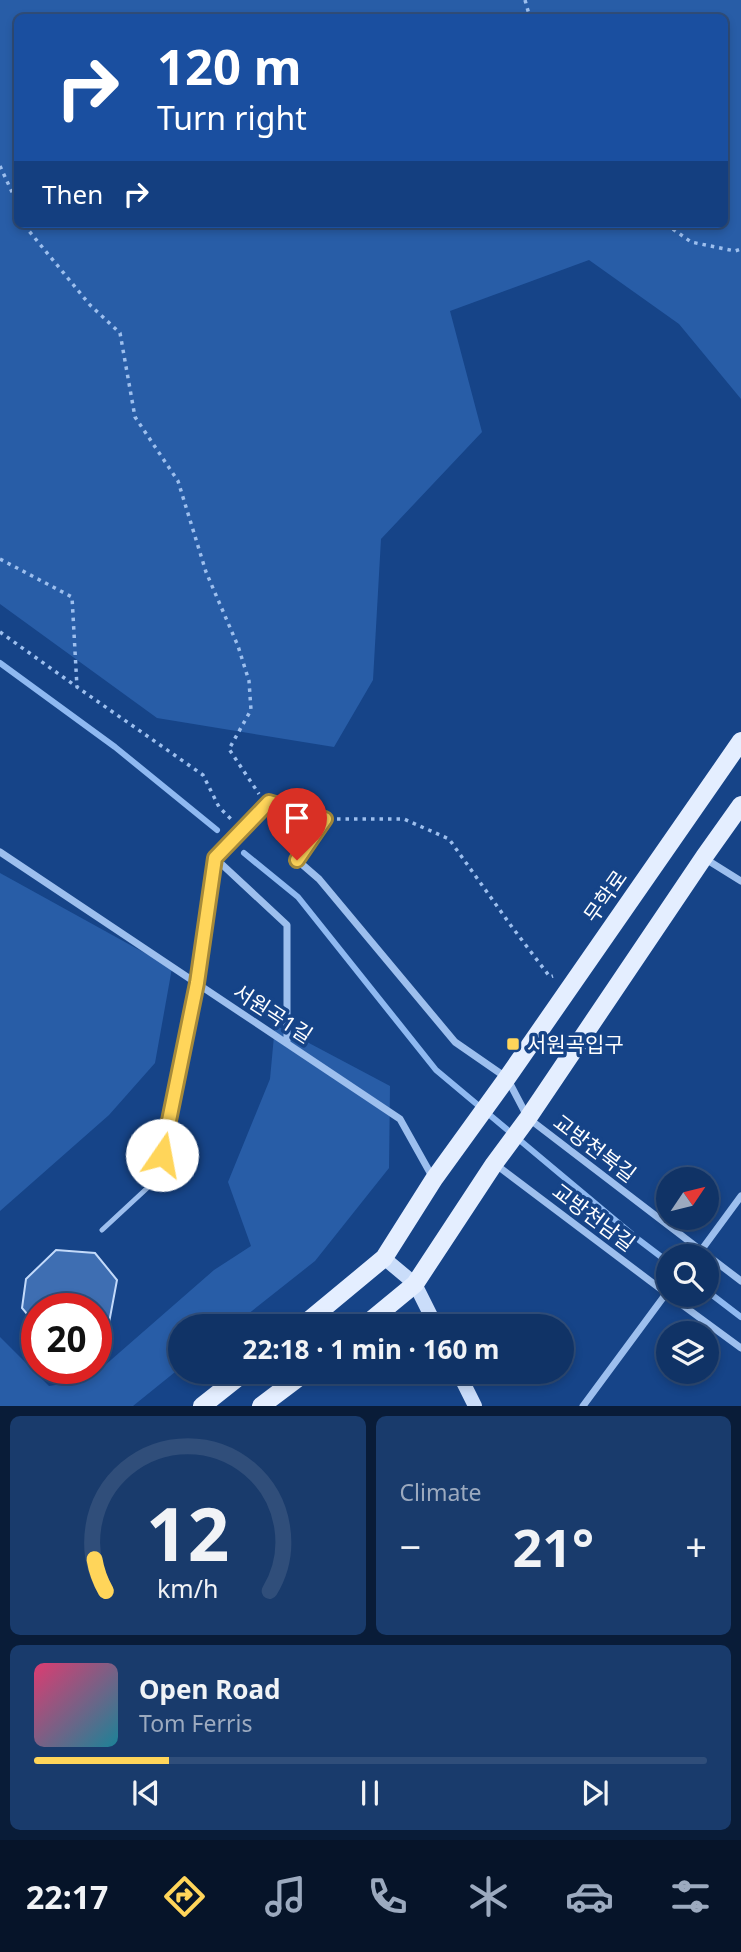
<!DOCTYPE html>
<meta charset="utf-8">
<style>
body{margin:0;font-family:"Noto Sans","Noto Sans KR",sans-serif;background:#193b6c;color:#f1f3f6;height:100vh;display:flex;flex-direction:column;font-size:26px;white-space:nowrap}
*{box-sizing:border-box;margin:0}
p{font-size:23px;color:#9caabf}
.icon{flex:none;width:38px;height:38px;fill:none;stroke:currentColor;stroke-width:2;stroke-linecap:round;stroke-linejoin:round}
.map{position:relative;height:1406px;overflow:hidden}
.details{display:flex;flex-direction:column;gap:10px;padding:10px;background:#091c38;flex:1}
.details>*{flex:none}
.top-card{position:absolute;left:14px;top:14px;width:714px;height:214px;border-radius:10px;box-shadow:0 4px 10px #0003,0 0 0 2px #304e7a;background:#1a4fa0;color:#fff;overflow:hidden}
.needle{width:46px;rotate:55deg}
.buttons{position:absolute;left:656px;top:1167px;display:grid;gap:14px}
.buttons a{display:grid;place-items:center;width:63px;height:63px;border-radius:50%;background:#103366;box-shadow:0 4px 10px #0003,0 0 0 2px #304e7a;font-size:35px}
.speed{position:absolute;left:21px;top:1293px;display:flex;gap:14px;font-size:35px;font-weight:700;text-align:center}
.speed>*{display:grid;place-content:center;width:91px;height:91px;border-radius:50%;background:#103366;box-shadow:0 4px 10px #0003,0 0 0 2px #304e7a;line-height:1}
.speed .limit{border:10px solid #d22;background:#fff;color:#111}
.pin{position:absolute;display:grid;place-items:center;width:60px;height:60px;color:#fff;margin:-72px -30px;border-radius:50% 50% 50% 0;rotate:-45deg;box-shadow:0 0 7px #0007}
.pin .icon{rotate:45deg}
.me{position:absolute;width:77px;margin:-38px;rotate:12deg;stroke-linejoin:round;filter:drop-shadow(0 0 5px #0008)}
.turn{display:flex;align-items:center;gap:24px;height:147px;padding:0 28px;font-size:32px}
.turn .icon{width:91px;height:91px;stroke-width:2.5}
.turn b{display:block;font-size:49px;line-height:60px}
.then{display:flex;align-items:center;height:66px;padding:0 28px;background:#0003;gap:14px;font-size:26px}
.big{font-size:52px;font-weight:700;line-height:1.1}
.details .tile{flex:1;display:flex;flex-direction:column;justify-content:center;gap:10px;min-width:0;padding:0 24px;border-radius:10px;background:#193b6c}
.details .dial{align-items:center;gap:0}
.dial svg{height:182px;overflow:visible;fill:none;stroke:#304e7a;stroke-width:7;stroke-linecap:round;text-anchor:middle}
.dial text{fill:#f1f3f6;stroke:none}
.song{display:flex;align-items:center;gap:21px}
.cover{width:84px;height:84px;border-radius:10px;background:linear-gradient(135deg,hsl(340 70% 55%),hsl(190 70% 35%))}
.played{height:7px;border-radius:4px;background:linear-gradient(90deg,#ffd55a 20%,#304e7a 20%)}
.keys{display:flex;justify-content:space-around;direction:ltr}
.heat{display:flex;justify-content:space-between;align-items:center;font-size:38px;direction:ltr}
.details .tiles{flex:1;display:grid;gap:10px;grid-template-columns:1fr 1fr}
.tile:last-child{grid-column:span 2}
.trip{position:absolute;left:168px;top:1314px;width:406px;height:70px;border-radius:35px;background:#103366;box-shadow:0 4px 10px #0003,0 0 0 2px #304e7a;font-weight:700;line-height:70px;text-align:center}
.tabs{display:flex;height:112px;justify-content:space-around;align-items:center;background:#061429;color:#9caabf}
.tabs .icon{width:49px;height:49px}
.tabs .current{color:#ffd55a}
.tabs b{font-size:32px;color:#f1f3f6}
.map>svg:first-child{display:block}
.green{fill:#285da7;fill-rule:evenodd}
.lines{fill:none;stroke-linecap:round;stroke-linejoin:round}
.stream{stroke:#8fb9f1;stroke-width:6}
.building{fill:#3e6eb2;stroke:#c3dafa;stroke-width:2}
.path{stroke:#9dbfee;stroke-width:3.5;stroke-dasharray:3.5 5;stroke-linecap:butt}
.lane{stroke:#9dbfee;stroke-width:5}
.street{stroke:#9dbfee;stroke-width:7}
.secondary{stroke:#caddfa;stroke-width:14}
.primary{stroke:#e4eeff;stroke-width:18}
.route-casing{stroke:#a68a3a;stroke-width:18}
.route{stroke:#ffd55a;stroke-width:12}
.poi-dot{fill:#ffd55a;stroke:#164488;stroke-width:2.5}
.labels{text-anchor:middle;dominant-baseline:central;stroke-width:7;stroke-linejoin:round;paint-order:stroke}
.street-label{font-size:21px;fill:#fff;stroke:#164488}
.poi-label{font-size:21px;fill:#fff;stroke:#164488;text-anchor:start}
</style>
<div class="map">
<svg width="741" height="1406" viewBox="0 0 741 1406">
<rect width="100%" height="100%" fill="#164488"/>
<path class="green" d="M0,0h741v399l-62,-75 -90,-64 -139,51 32,121 -101,107 -8,141 -39,67 -177,-29 -157,-114zM18,18h706v206h-706z
M0,873l172,95 -17,95 -46,52 -109,96z
M275,1025l115,61 -1,82 -74,93 -82,65h-53v42l-47,38h-133v-69l49,49 39,-6 126,-110 37,-24 -23,-64 42,-103z"/>
<g class="lines">
<path class="stream" d="M0,663l115,84 102,83
M244,853l54,44 138,173 203,170 29,22
M707,1291l34,26"/>
</g>
<path class="building" d="M56,1250l39,3 22,27 -8,43 -13,9v-23h-59v17l-15,-18 4,-29z"/>
<g class="lines">
<path class="path" d="M525,0l5,18
M0,166l18,39
M26,224l3,7 61,74 30,28 15,84 43,64 28,91 32,74 11,35 2,29 -22,39 30,45
M666,224l25,18 44,9 6,-2
M0,559l72,38 5,90 126,88 16,32 13,13
M0,632l77,55
M337,819h67l45,20 63,88 38,50 3,-1"/>
<path class="lane" d="M102,1230l55,-51 40,-196"/>
<path class="street" d="M0,852l400,267 33,59
M215,858l72,67v118
M704,858l37,23
M197,983l18,-125 54,-56 56,17 -28,41 22,19 136,163 52,36 21,40 213,163
M495,1164l171,129 75,55
M697,1256l44,-60
M583,1406l85,-115"/>
<path class="secondary" d="M384,1258l31,26 21,42
M458,1372l17,34"/>
<path class="primary" d="M302,1326l82,-68 50,-79 73,-101 234,-337
M364,1326l51,-42 79,-120 34,-46 176,-261 37,-52
M202,1406l43,-34
M261,1406l45,-34"/>
</g>
<g class="lines">
<g class="route-casing">
<path id="route" d="M162,1155l35,-172 18,-125 54,-56 56,17 -28,41"/>
</g>
<use href="#route" class="route"/>
</g>
<rect class="poi-dot" x="506" y="1037" width="14" height="14" rx="3.5"/>
<g class="labels">
<g class="street-label">
<text transform="translate(605 896) rotate(-55)">무학로</text>
<text transform="translate(273 1013) rotate(33)">서원곡1길</text>
<text transform="translate(595 1148) rotate(37)">교방천북길</text>
<text transform="translate(594 1217) rotate(37)">교방천남길</text>
</g>
<g class="poi-label">
<text x="527" y="1044">서원곡입구</text>
</g>
</g>
</svg>
<div class="buttons">
<a><svg class="needle" viewBox="-14 -14 28 28"><path d="M0-13l5 13h-10z" fill="#e53935"/><path d="M0 13l5-13h-10z" fill="#9caabf"/></svg></a>
<a><svg class="icon" aria-label="search" viewBox="0 0 24 24"><circle cx="10" cy="10" r="6"/><path d="M15 15l6 6"/></svg></a>
<a><svg class="icon" aria-label="layers" viewBox="0 0 24 24"><path d="M12 4l9 5-9 5-9-5zM3 14l9 5 9-5"/></svg></a>
</div>
<div class="speed"><div class="limit">20</div></div>
<div class="pin" style="left:297px;top:860px;background:#d93025"><svg class="icon" aria-label="arrive" viewBox="0 0 24 24"><path d="M6 21V4h12l-3 4 3 4H6"/></svg></div>
<svg class="me" style="left:162px;top:1155px" viewBox="-20 -20 40 40"><circle r="19" fill="#fff"/><path d="M0-13L10 11 0 6-10 11z" fill="#ffd55a"/></svg>
<div class="trip">22:18 · 1 min · 160 m</div>
<div class="top-card">
<div class="turn"><svg class="icon" aria-label="right" viewBox="0 0 24 24"><path d="M7 20v-9h11M14 6l5 5-5 5"/></svg><div><b>120 m</b>Turn right</div></div>
<div class="then">Then<svg class="icon" aria-label="right" viewBox="0 0 24 24"><path d="M7 20v-9h11M14 6l5 5-5 5"/></svg></div>
</div>
</div>
<section class="details">
<div class="tiles">
<div class="tile dial"><svg viewBox="0 0 100 80">
<path d="M14 69A42 42 0 1 1 86 69"/>
<path d="M14 69A42 42 0 0 1 9 55" stroke="#ffd55a"/>
<text x="50" y="56" font-size="32" font-weight="700">12</text>
<text x="50" y="72" font-size="11">km/h</text>
</svg></div>
<div class="tile"><p>Climate</p>
<div class="heat"><a>−</a><b class="big">21°</b><a>+</a></div>
</div>
<div class="tile">
<div class="song"><i class="cover"></i><div><b>Open Road</b><p>Tom Ferris</p></div></div>
<div class="played"></div>
<div class="keys"><svg class="icon" aria-label="previous" viewBox="0 0 24 24"><path d="M18 5L8 12l10 7zM5 5v14"/></svg><svg class="icon" aria-label="pause" viewBox="0 0 24 24"><path d="M8 5v14M16 5v14"/></svg><svg class="icon" aria-label="next" viewBox="0 0 24 24"><path d="M6 5l10 7-10 7zM19 5v14"/></svg></div>
</div>
</div>
</section>
<nav class="tabs">
<b>22:17</b>
<svg class="icon current" aria-label="directions" viewBox="0 0 24 24"><path d="M12 3l9 9-9 9-9-9zM9 14v-3h6M13 9l2 2-2 2"/></svg>
<svg class="icon" aria-label="music" viewBox="0 0 24 24"><path d="M9 18V5l10-2v13"/><circle cx="6" cy="18" r="3"/><circle cx="16" cy="16" r="3"/></svg>
<svg class="icon" aria-label="phone" viewBox="0 0 24 24"><path d="M5 4h4l2 5-3 2q2 4 5 5l2-3 5 2v4C11 20 4 13 5 4z"/></svg>
<svg class="icon" aria-label="climate" viewBox="0 0 24 24"><path d="M12 3v18M4 7l16 10M4 17L20 7"/></svg>
<svg class="icon" aria-label="car" viewBox="0 0 24 24"><path d="M5 17H2v-5l4-1 3-4h7l3 4 3 1v5h-3M9 17h6M6 11h13"/><circle cx="7" cy="17" r="2"/><circle cx="17" cy="17" r="2"/></svg>
<svg class="icon" aria-label="filters" viewBox="0 0 24 24"><path d="M4 7h16M4 17h16"/><circle cx="9" cy="7" r="2"/><circle cx="15" cy="17" r="2"/></svg>
</nav>
